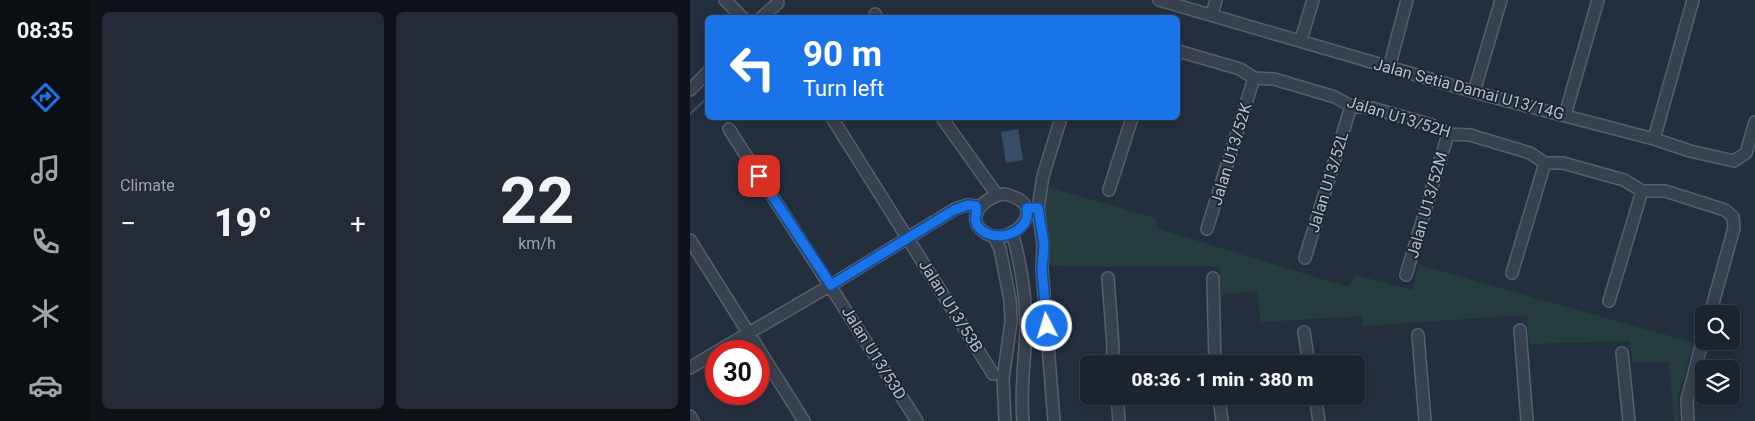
<!DOCTYPE html>
<meta charset="utf-8">
<style>
body{margin:0;font-family:Roboto,sans-serif;background:#242b36;color:#f1f3f6;height:100vh;display:flex;flex-direction:column;font-size:19px;white-space:nowrap}
*{box-sizing:border-box;margin:0}
p{font-size:16px;color:#a0a4aa}
.icon{flex:none;width:28px;height:28px;fill:none;stroke:currentColor;stroke-width:2;stroke-linecap:round;stroke-linejoin:round}
.map{position:relative;flex:1;overflow:hidden}
.side{display:flex;flex-direction:column;gap:12px;padding:12px;background:#0f1319;width:600px}
.side>*{flex:none}
.top-card{position:absolute;left:15px;top:15px;width:475px;height:105px;border-radius:8px;box-shadow:0 2px 12px #0003,0 0 0 1px #39404a;background:#1a73e8;color:#fff;overflow:hidden}
.controls{position:absolute;left:1005px;top:305px;display:grid;gap:10px}
.controls a{display:grid;place-items:center;width:45px;height:45px;border-radius:8px;background:#1b232e;box-shadow:0 2px 12px #0003,0 0 0 1px #39404a;font-size:25px}
.speed{position:absolute;left:15px;top:340px;display:flex;gap:10px;font-size:25px;font-weight:700;text-align:center}
.speed>*{display:grid;place-content:center;width:65px;height:65px;border-radius:50%;background:#1b232e;box-shadow:0 2px 12px #0003,0 0 0 1px #39404a;line-height:1}
.speed .limit{border:8px solid #d22;background:#fff;color:#111}
.pin{position:absolute;display:grid;place-items:center;width:42px;height:42px;color:#fff;margin:-21px;border-radius:10px;box-shadow:0 2px 8px #0006}
.me{position:absolute;width:55px;margin:-28px;rotate:355deg;stroke-linejoin:round;filter:drop-shadow(0 0 4px #0008)}
.turn{display:flex;align-items:center;gap:18px;height:105px;padding:0 15px;font-size:22px}
.turn .icon{width:65px;height:65px;stroke-width:2.5}
.turn b{display:block;font-size:35px;line-height:42px}
.big{font-size:38px;font-weight:800;line-height:1.1}
.side .card{flex:1;display:flex;flex-direction:column;justify-content:center;gap:8px;min-width:0;padding:0 18px;border-radius:8px;background:#242b36}
.side .dial{align-items:center;gap:0}
.dial b{font-size:65px;line-height:1}
.heat{display:flex;justify-content:space-between;align-items:center;font-size:28px;direction:ltr}
.side .tiles{flex:1;display:grid;gap:12px;grid-template-columns:repeat(2,1fr)}
.trip{position:absolute;left:390px;top:355px;width:285px;height:50px;border-radius:8px;background:#1b232e;box-shadow:0 2px 12px #0003,0 0 0 1px #39404a;font-weight:800;line-height:50px;text-align:center}
main{display:flex;flex:1;min-height:0}
.tabs{display:flex;flex-direction:column;width:90px;justify-content:space-around;align-items:center;background:#0b0e12;color:#a0a4aa}
.tabs .icon{width:35px;height:35px}
.tabs .active{color:#1a73e8}
.tabs b{font-size:22px;color:#f1f3f6}
.map>svg:first-child{display:block}
.green{fill:#263c3f}
.water{fill:#394c67}
.lines{fill:none;stroke-linecap:round;stroke-linejoin:round}
.stream{stroke:#394c67;stroke-width:2.5}
.minor-casing{stroke:#565f6c;stroke-width:14}
.minor{stroke:#38414e;stroke-width:11}
.route-casing{stroke:#114b97;stroke-width:12}
.route{stroke:#1a73e8;stroke-width:9}
.labels{text-anchor:middle;dominant-baseline:central;stroke-width:4;stroke-linejoin:round;paint-order:stroke}
.street-label{font-size:16px;fill:#b4bcc9;stroke:#1d2633}
</style>
<main>
<nav class="tabs">
<b>08:35</b>
<svg class="icon active" aria-label="directions" viewBox="0 0 24 24"><path d="M12 3l9 9-9 9-9-9zM9 14v-3h6M13 9l2 2-2 2"/></svg>
<svg class="icon" aria-label="music" viewBox="0 0 24 24"><path d="M9 18V5l10-2v13"/><circle cx="6" cy="18" r="3"/><circle cx="16" cy="16" r="3"/></svg>
<svg class="icon" aria-label="phone" viewBox="0 0 24 24"><path d="M5 4h4l2 5-3 2q2 4 5 5l2-3 5 2v4C11 20 4 13 5 4z"/></svg>
<svg class="icon" aria-label="climate" viewBox="0 0 24 24"><path d="M12 3v18M4 7l16 10M4 17L20 7"/></svg>
<svg class="icon" aria-label="car" viewBox="0 0 24 24"><path d="M5 17H2v-5l4-1 3-4h7l3 4 3 1v5h-3M9 17h6M6 11h13"/><circle cx="7" cy="17" r="2"/><circle cx="17" cy="17" r="2"/></svg>
</nav>
<section class="side">
<div class="tiles">
<div class="card"><p>Climate</p>
<div class="heat"><a>−</a><b class="big">19°</b><a>+</a></div>
</div>
<div class="card dial"><b>22</b><p>km/h</p></div>
</div>
</section>
<div class="map">
<svg width="1065" height="421" viewBox="0 0 1065 421">
<rect width="100%" height="100%" fill="#242f3e"/>
<path class="green" d="M355,186l110,32 4,11 189,58 8,-12 56,15 7,-25 276,78 -17,52 1,26h-5l-5,-59 -36,1 -3,-22 -101,3 -2,-29 -164,11 -1,-10 -101,6 -4,-31 -36,4 -2,-28 -172,-1 2,-24 -4,-29z"/>
<path class="water" d="M328,129l5,31 -17,3 -5,-31z"/>
<g class="lines">
<path class="stream" d="M0,114l18,-17"/>
<g class="minor-casing">
<path id="minor" d="M35,0l18,18
M469,0l326,95 169,44 36,12 44,10 12,-8 9,-31
M185,14l2,4
M522,14l4,-14
M71,18l17,-15
M611,40l12,-40
M488,51l62,18 14,9 20,1 61,18 16,9 21,2 60,17 16,9 22,1 60,18 15,10h18l61,17 18,11h23l60,19 8,7 1,11 -24,86
M699,68l18,-68
M0,90l18,-18
M784,92l27,-92
M875,115l33,-115
M142,118l161,256
M252,118l55,77
M39,129l188,292
M964,139l39,-139
M419,190l23,-72
M314,194c52,11 4,57 -20,38 -21,-15 2,-36 20,-38z
M517,229l47,-151
M322,232c9,32 14,63 14,96 -1,31 -6,62 -3,93
M304,236l6,13 10,51 1,22 -8,57 2,42
M0,240l114,181
M615,258l46,-152
M822,273l33,-110
M716,275l42,-141
M418,278l5,68 -1,18
M523,278l2,86
M919,301l33,-110
M830,330l7,91
M614,332l5,32
M728,335l7,86
M28,351l113,-66 124,-76 12,-4 9,1 1,3
M932,353l7,68
M0,368l26,-16
M427,396l2,25
M529,396l3,25
M625,396l4,25
M0,416l3,5
M364,421l-12,-152 1,-25 -5,-36 5,-32 18,-58
M998,421l-1,-21 17,-65"/>
</g>
<use href="#minor" class="minor"/>
</g>
<g class="lines">
<g class="route-casing">
<path id="route" d="M69,176l72,109 123,-75 14,-5 8,1c2,7 -3,12 1,19 10,17 42,13 49,-5 2,-3 1,-8 1,-12h11l6,36 -2,26 5,56"/>
</g>
<use href="#route" class="route"/>
</g>
<g class="labels">
<g class="street-label">
<text transform="translate(779 89) rotate(15)">Jalan Setia Damai U13/14G</text>
<text transform="translate(709 117) rotate(17)">Jalan U13/52H</text>
<text transform="translate(541 154) rotate(-73)">Jalan U13/52K</text>
<text transform="translate(638 182) rotate(-73)">Jalan U13/52L</text>
<text transform="translate(737 205) rotate(-74)">Jalan U13/52M</text>
<text transform="translate(261 306) rotate(58)">Jalan U13/53B</text>
<text transform="translate(184 353) rotate(58)">Jalan U13/53D</text>
</g>
</g>
</svg>
<div class="controls">
<a><svg class="icon" aria-label="search" viewBox="0 0 24 24"><circle cx="10" cy="10" r="6"/><path d="M15 15l6 6"/></svg></a>
<a><svg class="icon" aria-label="layers" viewBox="0 0 24 24"><path d="M12 4l9 5-9 5-9-5zM3 14l9 5 9-5"/></svg></a>
</div>
<div class="speed"><div class="limit">30</div></div>
<div class="pin" style="left:69px;top:176px;background:#d93025"><svg class="icon" aria-label="arrive" viewBox="0 0 24 24"><path d="M6 21V4h12l-3 4 3 4H6"/></svg></div>
<svg class="me" style="left:357px;top:326px" viewBox="-20 -20 40 40"><circle r="17" fill="#1a73e8" stroke="#fff" stroke-width="3"/><path d="M0-11L8 9 0 5-8 9z" fill="#fff"/></svg>
<div class="trip">08:36 · 1 min · 380 m</div>
<div class="top-card">
<div class="turn"><svg class="icon" aria-label="left" viewBox="0 0 24 24"><path d="M17 20v-9H6M10 6l-5 5 5 5"/></svg><div><b>90 m</b>Turn left</div></div>
</div>
</div>
</main>
